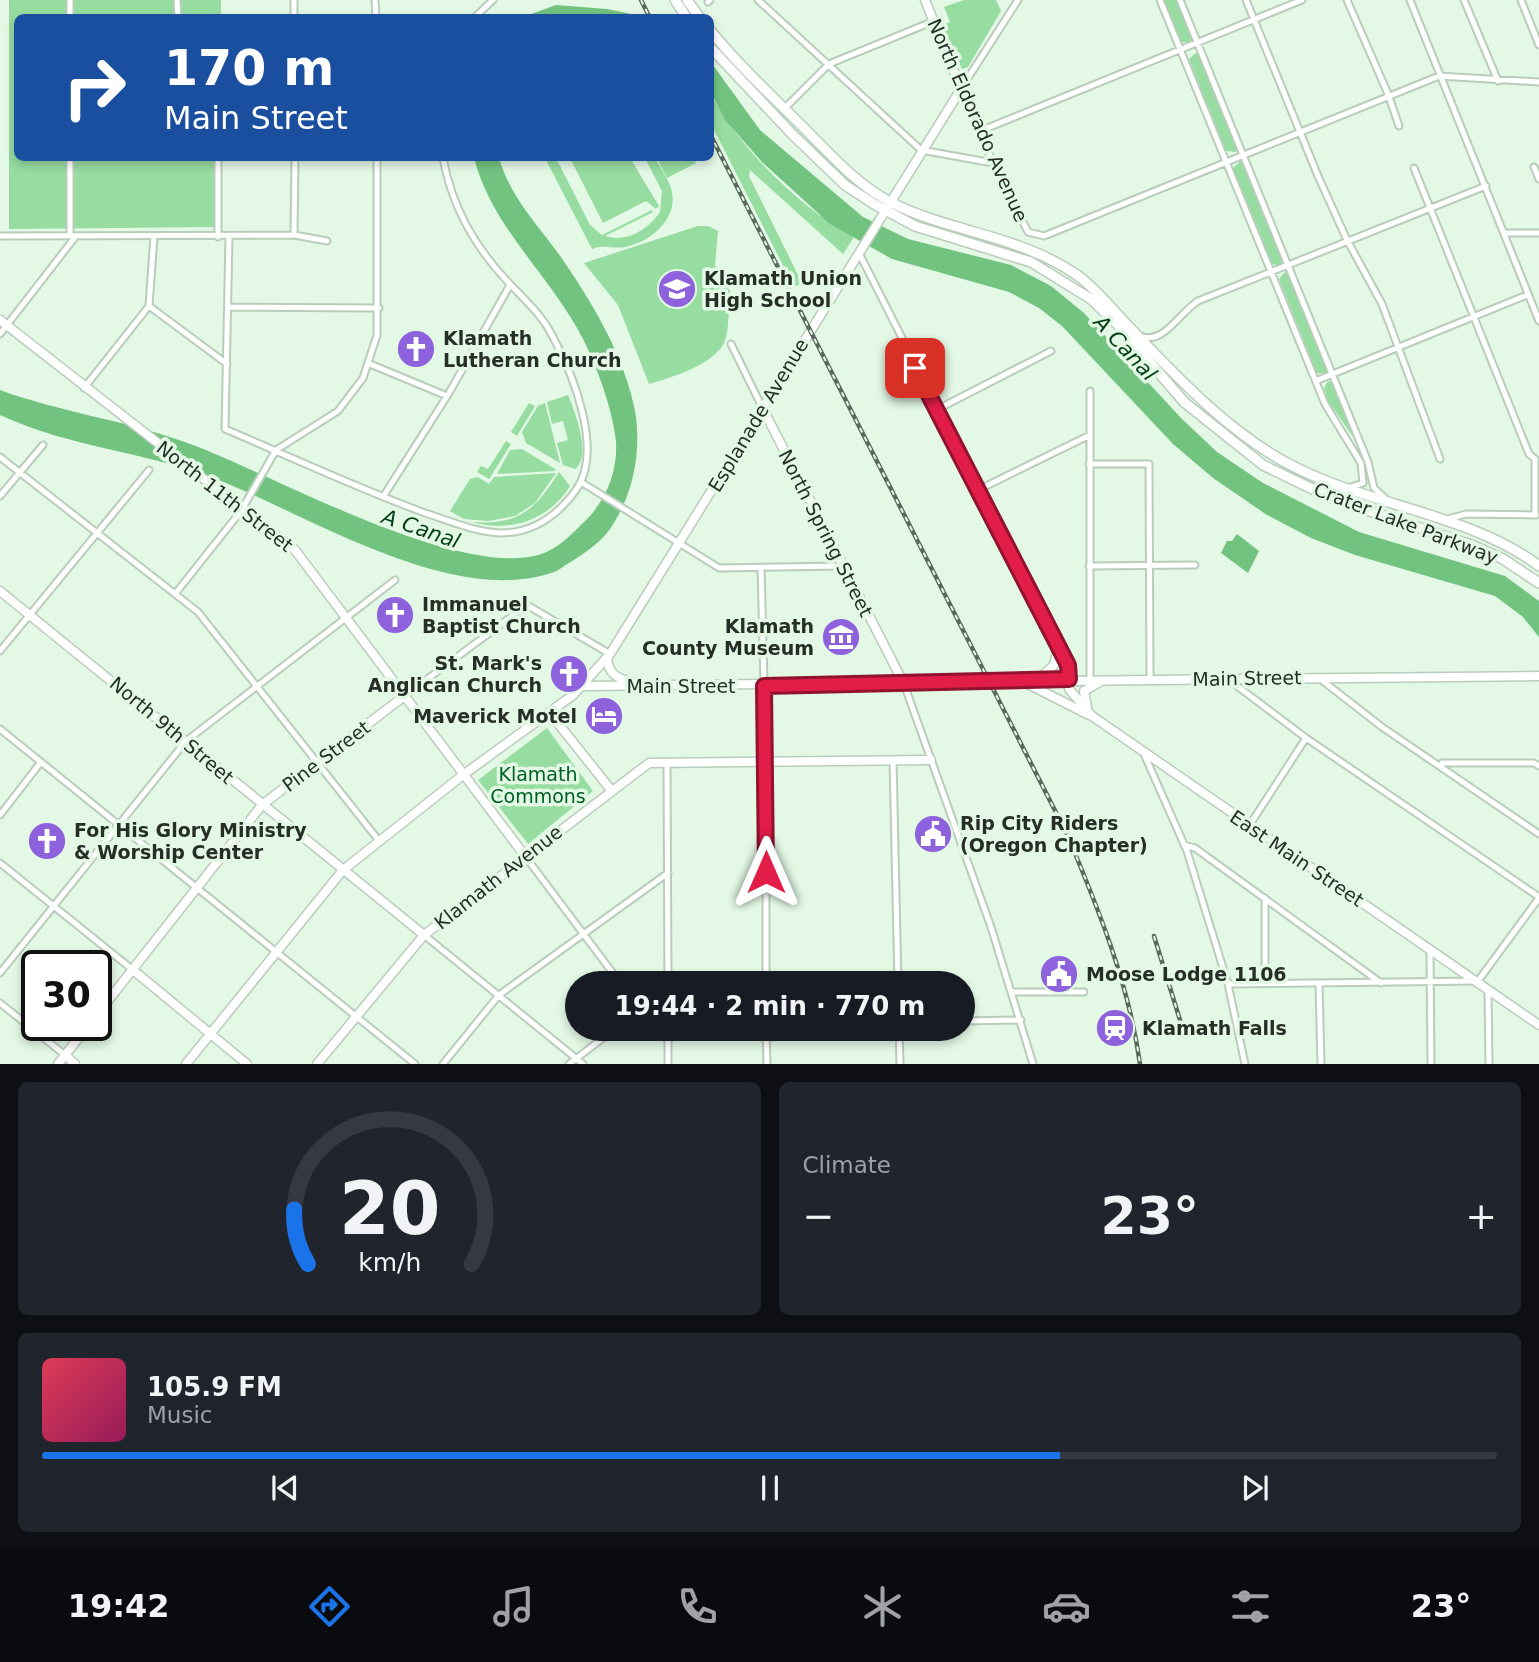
<!DOCTYPE html>
<meta charset="utf-8">
<style>
body{margin:0;font-family:"DejaVu Sans",sans-serif;background:#20242c;color:#f1f3f6;height:100vh;display:flex;flex-direction:column;font-size:26px;white-space:nowrap}
*{box-sizing:border-box;margin:0}
p{font-size:23px;color:#9ea1a6}
.icon{flex:none;width:38px;height:38px;fill:none;stroke:currentColor;stroke-width:2;stroke-linecap:round;stroke-linejoin:round}
.map{position:relative;height:1064px;overflow:hidden}
.side{display:flex;flex-direction:column;gap:18px;padding:18px;background:#0d0f14;flex:1}
.side>*{flex:none}
.banner{position:absolute;left:14px;top:14px;width:700px;height:147px;border-radius:10px;box-shadow:0 4px 10px #0003;background:#1a4fa0;color:#fff;overflow:hidden}
.speed{position:absolute;left:21px;top:950px;display:flex;gap:14px;font-size:35px;font-weight:700;text-align:center}
.speed>*{display:grid;place-content:center;width:91px;height:91px;border-radius:50%;background:#171b24;box-shadow:0 4px 10px #0003;line-height:1}
.speed .limit{border:4px solid #111;border-radius:10px;background:#fff;color:#111}
.pin{position:absolute;display:grid;place-items:center;width:60px;height:60px;color:#fff;margin:-30px;border-radius:14px;box-shadow:0 4px 10px #0006}
.me{position:absolute;width:77px;margin:-38px;rotate:0deg;stroke-linejoin:round;filter:drop-shadow(0 0 5px #0008)}
.turn{display:flex;align-items:center;gap:24px;height:147px;padding:0 35px;font-size:32px}
.turn .icon{width:91px;height:91px;stroke-width:2.5}
.turn b{display:block;font-size:49px;line-height:60px}
.big{font-size:52px;font-weight:700;line-height:1.1}
.side .widget{flex:1;display:flex;flex-direction:column;justify-content:center;gap:10px;min-width:0;padding:0 24px;border-radius:10px;background:#20242c}
.side .dial{align-items:center;gap:0}
.dial svg{height:182px;overflow:visible;fill:none;stroke:#363941;stroke-width:7;stroke-linecap:round;text-anchor:middle}
.dial text{fill:#f1f3f6;stroke:none}
.song{display:flex;align-items:center;gap:21px}
.cover{width:84px;height:84px;border-radius:10px;background:linear-gradient(135deg,hsl(350 70% 55%),hsl(330 70% 35%))}
.played{height:7px;border-radius:4px;background:linear-gradient(90deg,#1a73e8 70%,#363941 70%)}
.keys{display:flex;justify-content:space-around;direction:ltr}
.heat{display:flex;justify-content:space-between;align-items:center;font-size:38px;direction:ltr}
.side .tiles{flex:1;display:grid;gap:18px;grid-template-columns:1fr 1fr}
.widget:last-child{grid-column:span 2}
.trip{position:absolute;left:565px;top:971px;width:410px;height:70px;border-radius:35px;background:#171b24;box-shadow:0 4px 10px #0003;font-weight:700;line-height:70px;text-align:center}
.tabs{display:flex;height:112px;justify-content:space-around;align-items:center;background:#090b0e;color:#9ea1a6}
.tabs .icon{width:49px;height:49px}
.tabs .selected{color:#1a73e8}
.tabs b{font-size:32px;color:#f1f3f6}
.map>svg:first-child{display:block}
.green{fill:#97dca1}
.water{fill:#73c380}
.lines{fill:none;stroke-linecap:round;stroke-linejoin:round}
.street-casing{stroke:#b9cdbb;stroke-width:9}
.secondary-casing{stroke:#b9cdbb;stroke-width:11}
.primary-casing{stroke:#b9cdbb;stroke-width:12}
.street{stroke:#fff;stroke-width:5}
.secondary{stroke:#fff;stroke-width:8}
.primary{stroke:#fff;stroke-width:9}
.rail-casing{stroke:#5c685d;stroke-width:4.5}
.rail{stroke:#e3f8e5;stroke-width:2;stroke-dasharray:5;stroke-linecap:butt}
.route-casing{stroke:#92132f;stroke-width:18}
.route{stroke:#e11d48;stroke-width:12}
.labels{text-anchor:middle;dominant-baseline:central;stroke-width:7;stroke-linejoin:round;paint-order:stroke}
.street-label{font-size:19px;fill:#262e27;stroke:#e3f8e5}
.poi-label{font-size:19px;font-weight:bold;fill:#262e27;stroke:#e3f8e5;text-anchor:start}
.park-label{font-size:19px;fill:#016124;stroke:#e3f8e5}
.water-label{font-size:21px;font-style:italic;fill:#003e13;stroke:#e3f8e5}
</style>
<div class="map">
<svg width="1539" height="1064" viewBox="0 0 1539 1064">
<rect width="100%" height="100%" fill="#e3f8e5"/>
<path class="green" d="M9,0h212v17l-203,1v140h202v69l-211,2z
M964,0h32l5,11 -33,56 -6,2 -21,-43 9,-4 -6,-15z
M1164,0h14l15,37 -2,5h-11z
M1196,53l4,2 38,93 -2,4 -10,-1 -37,-92z
M710,93c29,55 90,115 144,144l-11,17 -93,-84 -1,6 53,107 -8,4 -83,-163z
M545,158h11l34,67 12,10 50,-25 1,2 -48,24c21,7 43,-6 55,-24l2,-21 -17,-33h10c5,9 12,19 16,30 9,29 -19,54 -46,59 -12,2 -22,-3 -33,2z
M570,158h60l29,48 -3,3 -10,-8 -43,22z
M657,158h36l3,5 -29,15z
M1241,161l4,3 39,95 -2,5 -5,2 -5,-3 -39,-95z
M698,226h10l10,5 -3,34 24,42 -10,5c-1,9 -1,25 -6,33 -15,22 -51,32 -74,39l-31,-79 -34,-42z
M1285,272l4,3 39,95 -1,4 -10,-1 -38,-94z
M1328,381l4,2 24,58 -28,-40 -4,-13z
M568,395c7,17 24,61 7,74l-12,-4 -6,-22 11,-3 -5,-19 -11,3 -5,-22z
M529,403l6,3 -18,30 -6,-4z
M545,403l15,60 -34,-20 -4,-11 16,-26z
M506,441l5,3 -22,35 -12,-7 4,-6 7,3z
M522,449l33,20v2l-58,3 13,-24z
M559,472l11,14c-21,34 -60,47 -98,36 47,3 62,-11 87,-50z
M556,473l-21,30 -20,13 -27,5 -24,-2 -14,-8 20,-32 8,-2 11,7 5,-7z
M547,728l46,63 -65,53 -50,-64z"/>
<path class="water" d="M556,5l51,4 39,8h-123z
M710,61l50,69 103,87 45,22 103,26 40,21 33,27 97,105 36,34 46,31 96,49 146,44 34,25v36l-16,-20 -28,-21 -140,-41 -44,-17 -44,-23 -54,-37 -40,-34 -111,-118 -23,-18 -30,-16 -117,-33 -62,-35 -69,-63 -36,-41 -14,-27z
M474,158h25c13,44 43,70 68,108 29,43 58,93 68,145 7,41 -2,84 -25,118 -9,13 -23,22 -36,31 -8,4 -15,11 -23,13 -99,33 -240,-56 -330,-92 -71,-29 -151,-33 -221,-66v-25c63,23 130,31 193,55 80,30 269,136 348,109 16,-5 30,-19 42,-31 22,-20 35,-51 33,-81 -3,-33 -22,-85 -39,-114 -34,-60 -85,-102 -103,-170z
M1237,534l22,17 -11,22 -27,-20 6,-12h5z"/>
<g class="lines">
<g class="street-casing">
<path id="street" d="M70,0v18
M177,0l1,18
M294,0v18
M375,0l1,18
M758,0l163,150 72,13
M1018,0l-57,89 32,74 35,69 16,4 395,-160 100,6
M1160,0l165,404 36,59 2,20 -12,4
M1180,0l188,462 6,26 13,12
M1246,0l72,176 29,64 35,64 58,155
M1347,0l41,94 11,32
M1410,0l129,321
M1464,0l34,81
M1521,0l18,45
M708,2l2,-2
M474,18l19,-18
M784,109l45,-45 105,-43
M980,131l322,-131
M70,158v78
M218,158v79
M1534,167l5,12
M1414,168l115,286 6,5v56
M1504,233h35
M294,235l1,-77
M0,236l294,-1 33,6
M229,237l-4,192c66,28 132,59 200,84 25,8 50,19 76,20 33,0 57,-18 75,-43 28,-40 -3,-116 -24,-155 -11,-21 -28,-36 -44,-53 -34,-36 -56,-75 -65,-124
M860,255l208,410 1,14
M149,306l78,58
M229,307l150,1
M0,334l76,-98
M1140,336c23,10 40,-24 58,-35l288,-115
M731,344l31,63
M370,364l77,32
M1318,380l209,-85
M84,388l65,-82 5,-70
M936,410l115,-59
M0,457l198,155 182,230
M1089,464h60l1,215
M581,482l138,86 124,-2
M980,489l110,-54
M0,496l43,-51
M383,497l66,-104 61,-108
M1448,519l18,-5 70,1
M1089,566l106,-1
M761,568l5,192v224
M175,594l66,-83 35,-61 62,-39 25,-33 14,-43v-177
M0,651l149,-181
M1319,678l63,49 157,107
M1090,679v-288
M1229,680l77,58 233,159
M904,684l87,243 42,137
M403,697l124,-92 83,49
M0,729l415,335
M1144,754l43,97 41,133 17,80
M893,760l5,224
M667,763l1,221
M1442,763h92l5,3
M0,815l41,-53
M1249,826l57,-88
M1184,845l11,3 186,135
M525,856l96,128
M0,863l133,107
M1265,898v86
M424,935l159,129
M1430,949l1,115
M0,973l186,-232 209,-161
M1228,984l250,-3 61,-83
M1319,984l2,80
M1488,990l1,74
M1013,992h71
M0,1003l65,52
M962,1021l59,-1
M668,1029v35
M766,1029l1,35
M899,1029l1,35
M443,1064l56,-69 169,-122
M569,1064l46,-35"/>
</g>
<g class="secondary-casing">
<path id="secondary" d="M0,320l295,230 230,306
M762,407l142,277
M0,591l424,344
M607,658c2,18 11,20 27,25
M1040,678l14,-13 4,-16
M1069,679v10l23,27 447,309
M1026,683l63,32
M584,686l955,-10
M1087,707l-3,-16 16,-9
M549,712l62,78
M133,970l114,94
M96,1016l166,-211 141,-108
M65,1055l10,9
M58,1064l30,-38
M186,1064l157,-194 120,-95 110,-80 37,-41 351,-565 -36,-89
M317,1064l107,-129 225,-172 282,-3"/>
</g>
<g class="primary-casing">
<path id="primary" d="M675,0l12,18
M687,0l13,18
M710,30c28,35 61,65 92,96 27,27 54,58 88,76 61,31 127,32 187,73 20,14 38,38 56,56 46,48 94,99 152,131 78,43 184,51 254,104
M710,47l82,87 53,51 29,19 41,22 116,36 60,37 29,28 64,75 79,63 68,33 143,48 29,13 36,24"/>
</g>
<use href="#street" class="street"/>
<use href="#secondary" class="secondary"/>
<use href="#primary" class="primary"/>
<g class="rail-casing">
<path id="rail" d="M641,0l9,18
M710,134l357,700c31,74 62,150 73,230
M1154,936l30,97"/>
</g>
<use href="#rail" class="rail"/>
</g>
<g class="lines">
<g class="route-casing">
<path id="route" d="M766,872l-2,-186 305,-7 -1,-14 -153,-297"/>
</g>
<use href="#route" class="route"/>
</g>
<defs>
<g id="school-disc" transform="scale(2.0125)"><circle r="9.5" fill="#8e62dd" stroke="#e3f8e5"/><path d="M0-5L7-2L0 1L-7-2ZM-4 1L0 2.5L4 1V4Q0 6-4 4Z" fill="#fff"/></g>
<g id="church-disc" transform="scale(2.0125)"><circle r="9.5" fill="#8e62dd" stroke="#e3f8e5"/><path d="M-1.2-6h2.4v3.5h3.3v2.4h-3.3V6h-2.4V-.1h-3.3v-2.4h3.3Z" fill="#fff"/></g>
<g id="museum-disc" transform="scale(2.0125)"><circle r="9.5" fill="#8e62dd" stroke="#e3f8e5"/><path d="M0-6L6-3V-2H-6V-3ZM-5-1h2V3h-2ZM-1-1h2V3h-2ZM3-1h2V3H3ZM-6 4H6V6H-6Z" fill="#fff"/></g>
<g id="hotel-disc" transform="scale(2.0125)"><circle r="9.5" fill="#8e62dd" stroke="#e3f8e5"/><path d="M-6-4.5h1.5V1H6V5H4.5V3h-9V5H-6ZM-4 0a1.8 1.8 0 1 1 3.6 0ZM.5 0V-2.5h3Q6-2.5 6 0Z" fill="#fff"/></g>
<g id="civic-disc" transform="scale(2.0125)"><circle r="9.5" fill="#8e62dd" stroke="#e3f8e5"/><path d="M-.6-6.5H3V-4.5H.6V-3L4-1V1h2V6H-6V1h2V-1L-.6-3ZM-1.2 2.5V6h2.4V2.5Z" fill="#fff"/></g>
<g id="station-disc" transform="scale(2.0125)"><circle r="9.5" fill="#8e62dd" stroke="#e3f8e5"/><path d="M-3-6H3Q5-6 5-4V2Q5 4 3 4L4.5 6H3L1.5 4h-3L-3 6H-4.5L-3 4Q-5 4-5 2V-4Q-5-6-3-6ZM-3.5-4v3h7v-3ZM-3.5 1v1.5H-2V1ZM2 1v1.5H3.5V1Z" fill="#fff"/></g>
</defs>
<g fill-rule="evenodd">
<use href="#school-disc" x="677" y="289"/>
<use href="#church-disc" x="416" y="349"/>
<use href="#church-disc" x="395" y="615"/>
<use href="#museum-disc" x="841" y="637"/>
<use href="#church-disc" x="569" y="674"/>
<use href="#hotel-disc" x="604" y="716"/>
<use href="#civic-disc" x="933" y="834"/>
<use href="#church-disc" x="47" y="841"/>
<use href="#civic-disc" x="1059" y="974"/>
<use href="#station-disc" x="1115" y="1028"/>
</g>
<g class="labels">
<g class="street-label">
<text transform="translate(978 120) rotate(66)">North Eldorado Avenue</text>
<text transform="translate(758 415) rotate(-59)">Esplanade Avenue</text>
<text transform="translate(225 496) rotate(38)">North 11th Street</text>
<text transform="translate(1406 523) rotate(21)">Crater Lake Parkway</text>
<text transform="translate(826 533) rotate(63)">North Spring Street</text>
<text transform="translate(1247 678) rotate(-1)">Main Street</text>
<text x="681" y="686">Main Street</text>
<text transform="translate(172 730) rotate(40)">North 9th Street</text>
<text transform="translate(326 756) rotate(-37)">Pine Street</text>
<text transform="translate(1297 858) rotate(34)">East Main Street</text>
<text transform="translate(498 877) rotate(-38)">Klamath Avenue</text>
</g>
<g class="poi-label">
<text x="704" y="278">Klamath Union<tspan x="704" dy="22">High School</tspan></text>
<text x="443" y="338">Klamath<tspan x="443" dy="22">Lutheran Church</tspan></text>
<text x="422" y="604">Immanuel<tspan x="422" dy="22">Baptist Church</tspan></text>
<text x="814" y="626" text-anchor="end">Klamath<tspan x="814" dy="22">County Museum</tspan></text>
<text x="542" y="663" text-anchor="end">St. Mark's<tspan x="542" dy="22">Anglican Church</tspan></text>
<text x="577" y="716" text-anchor="end">Maverick Motel</text>
<text x="960" y="823">Rip City Riders<tspan x="960" dy="22">(Oregon Chapter)</tspan></text>
<text x="74" y="830">For His Glory Ministry<tspan x="74" dy="22">&amp; Worship Center</tspan></text>
<text x="1086" y="974">Moose Lodge 1106</text>
<text x="1142" y="1028">Klamath Falls</text>
</g>
<g class="park-label">
<text x="538" y="774">Klamath<tspan x="538" dy="22">Commons</tspan></text>
</g>
<g class="water-label">
<text transform="translate(1125 348) rotate(47)">A Canal</text>
<text transform="translate(421 529) rotate(19)">A Canal</text>
</g>
</g>
</svg>
<div class="speed"><div class="limit">30</div></div>
<div class="pin" style="left:915px;top:368px;background:#d93025"><svg class="icon" aria-label="arrive" viewBox="0 0 24 24"><path d="M6 21V4h12l-3 4 3 4H6"/></svg></div>
<svg class="me" style="left:766px;top:872px" viewBox="-20 -20 40 40"><path d="M0-17L14 15 0 8-14 15z" fill="#e11d48" stroke="#fff" stroke-width="4"/></svg>
<div class="trip">19:44 · 2 min · 770 m</div>
<div class="banner">
<div class="turn"><svg class="icon" aria-label="right" viewBox="0 0 24 24"><path d="M7 20v-9h11M14 6l5 5-5 5"/></svg><div><b>170 m</b>Main Street</div></div>
</div>
</div>
<section class="side">
<div class="tiles">
<div class="widget dial"><svg viewBox="0 0 100 80">
<path d="M14 69A42 42 0 1 1 86 69"/>
<path d="M14 69A42 42 0 0 1 8 45" stroke="#1a73e8"/>
<text x="50" y="56" font-size="32" font-weight="700">20</text>
<text x="50" y="72" font-size="11">km/h</text>
</svg></div>
<div class="widget"><p>Climate</p>
<div class="heat"><a>−</a><b class="big">23°</b><a>+</a></div>
</div>
<div class="widget">
<div class="song"><i class="cover"></i><div><b>105.9 FM</b><p>Music</p></div></div>
<div class="played"></div>
<div class="keys"><svg class="icon" aria-label="previous" viewBox="0 0 24 24"><path d="M18 5L8 12l10 7zM5 5v14"/></svg><svg class="icon" aria-label="pause" viewBox="0 0 24 24"><path d="M8 5v14M16 5v14"/></svg><svg class="icon" aria-label="next" viewBox="0 0 24 24"><path d="M6 5l10 7-10 7zM19 5v14"/></svg></div>
</div>
</div>
</section>
<nav class="tabs">
<b>19:42</b>
<svg class="icon selected" aria-label="directions" viewBox="0 0 24 24"><path d="M12 3l9 9-9 9-9-9zM9 14v-3h6M13 9l2 2-2 2"/></svg>
<svg class="icon" aria-label="music" viewBox="0 0 24 24"><path d="M9 18V5l10-2v13"/><circle cx="6" cy="18" r="3"/><circle cx="16" cy="16" r="3"/></svg>
<svg class="icon" aria-label="phone" viewBox="0 0 24 24"><path d="M5 4h4l2 5-3 2q2 4 5 5l2-3 5 2v4C11 20 4 13 5 4z"/></svg>
<svg class="icon" aria-label="climate" viewBox="0 0 24 24"><path d="M12 3v18M4 7l16 10M4 17L20 7"/></svg>
<svg class="icon" aria-label="car" viewBox="0 0 24 24"><path d="M5 17H2v-5l4-1 3-4h7l3 4 3 1v5h-3M9 17h6M6 11h13"/><circle cx="7" cy="17" r="2"/><circle cx="17" cy="17" r="2"/></svg>
<svg class="icon" aria-label="filters" viewBox="0 0 24 24"><path d="M4 7h16M4 17h16"/><circle cx="9" cy="7" r="2"/><circle cx="15" cy="17" r="2"/></svg>
<b>23°</b>
</nav>
